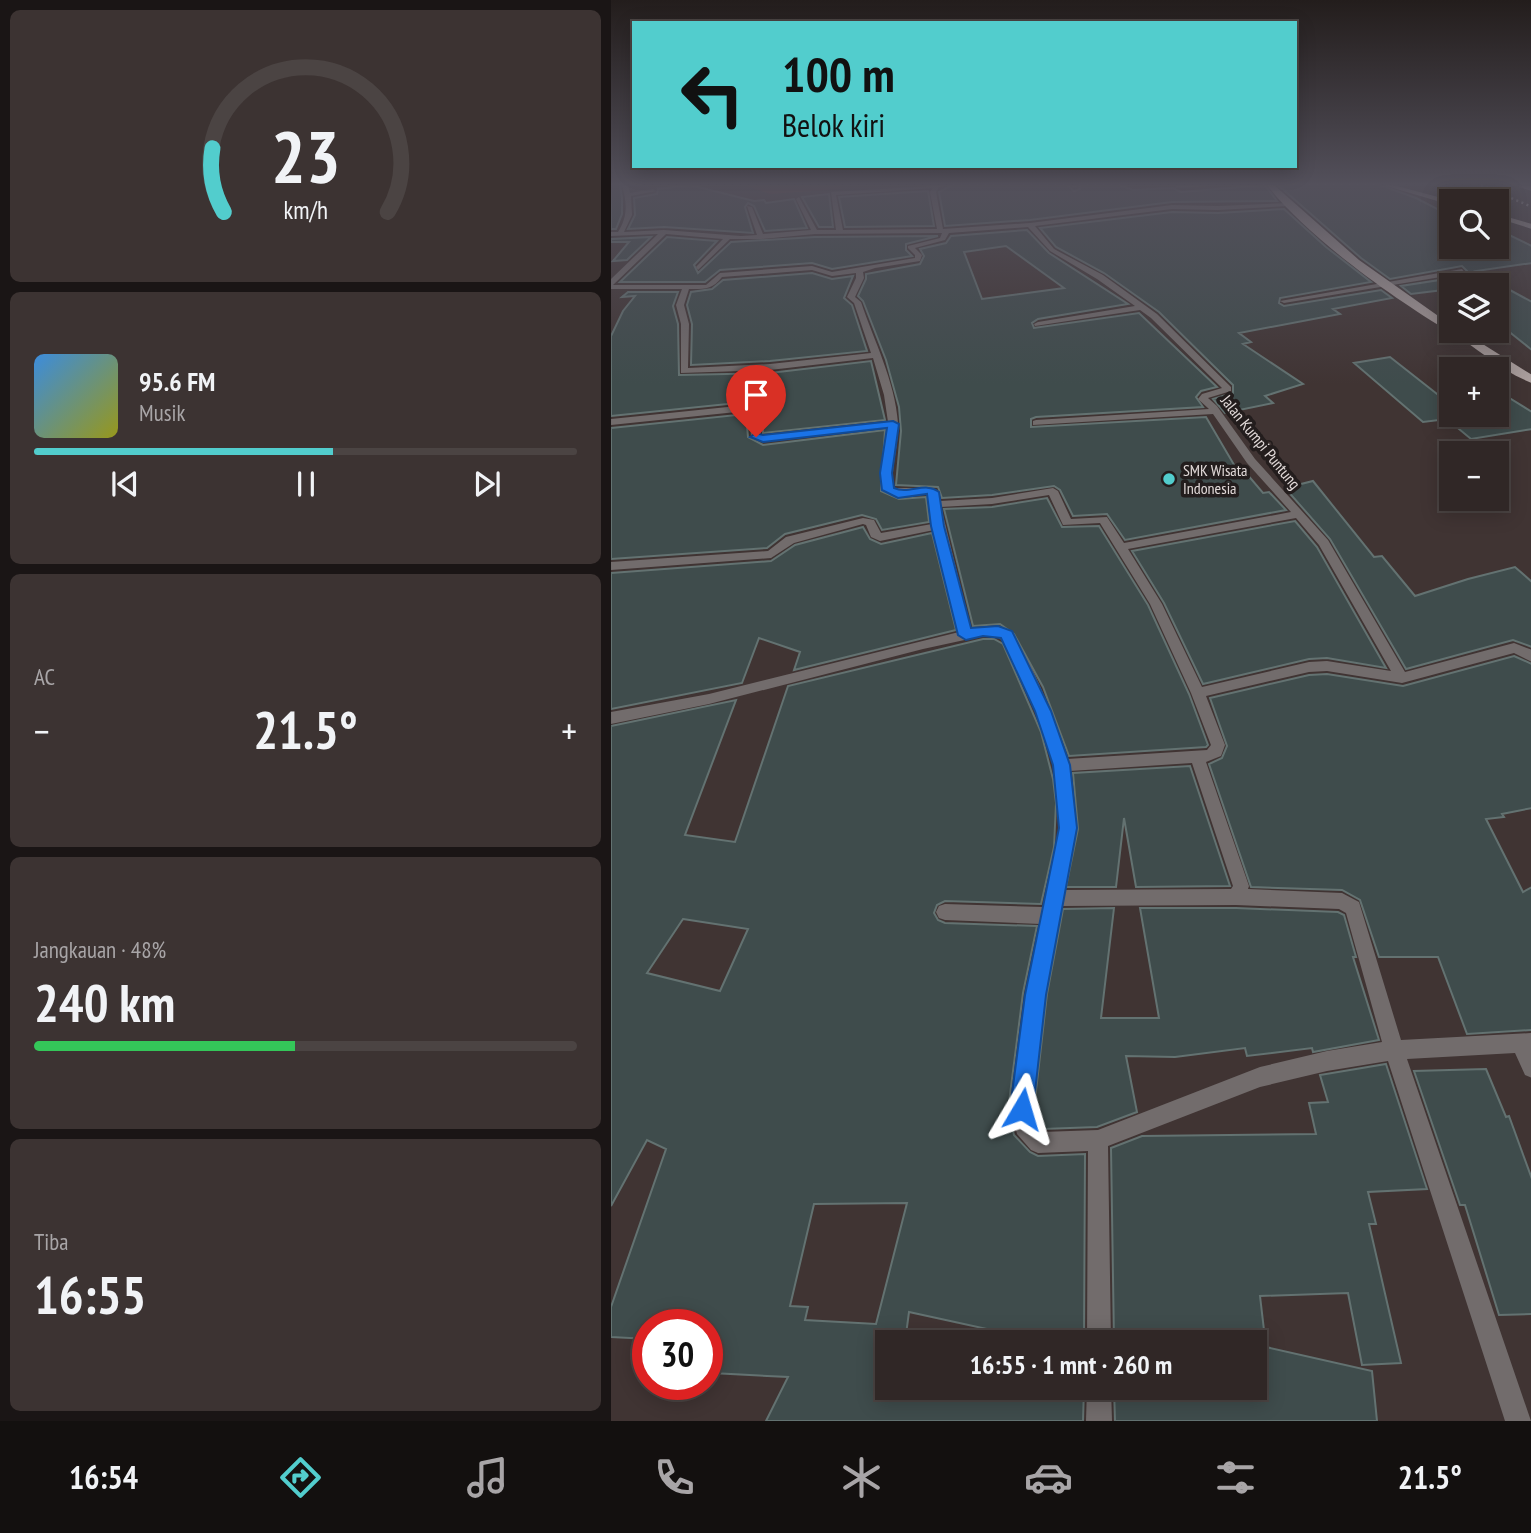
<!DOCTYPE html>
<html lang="id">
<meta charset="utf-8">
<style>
body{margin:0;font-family:"PT Sans Narrow",sans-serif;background:#3c3332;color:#f1f3f6;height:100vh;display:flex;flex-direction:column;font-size:26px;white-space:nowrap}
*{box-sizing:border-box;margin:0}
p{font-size:23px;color:#a8a5a7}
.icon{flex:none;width:38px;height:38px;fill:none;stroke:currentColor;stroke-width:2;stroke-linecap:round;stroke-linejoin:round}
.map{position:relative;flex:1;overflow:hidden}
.sheet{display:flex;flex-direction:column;gap:10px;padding:10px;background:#1a1515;width:611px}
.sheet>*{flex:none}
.guide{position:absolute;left:21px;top:21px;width:665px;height:147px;border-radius:0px;box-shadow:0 4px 18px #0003,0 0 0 2px #4b4443;background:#52cdcd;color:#111;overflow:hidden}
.controls{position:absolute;left:828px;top:189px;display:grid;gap:14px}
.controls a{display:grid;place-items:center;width:70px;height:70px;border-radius:0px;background:#302726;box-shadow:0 4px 18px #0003,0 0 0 2px #4b4443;font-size:35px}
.speed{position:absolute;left:21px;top:1309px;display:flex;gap:14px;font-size:35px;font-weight:700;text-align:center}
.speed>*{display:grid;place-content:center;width:91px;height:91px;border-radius:50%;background:#302726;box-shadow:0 4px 18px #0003,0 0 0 2px #4b4443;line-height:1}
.speed .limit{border:10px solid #d22;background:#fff;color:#111}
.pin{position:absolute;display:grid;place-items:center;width:60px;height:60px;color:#fff;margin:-72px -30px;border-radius:50% 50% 50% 0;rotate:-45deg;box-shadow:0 0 7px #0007}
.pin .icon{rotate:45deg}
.me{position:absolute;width:77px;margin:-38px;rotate:7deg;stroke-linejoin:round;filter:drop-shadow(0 0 5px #0008)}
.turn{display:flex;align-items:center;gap:24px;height:147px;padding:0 35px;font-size:32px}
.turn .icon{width:91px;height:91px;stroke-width:2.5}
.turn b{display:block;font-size:49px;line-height:60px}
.big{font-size:52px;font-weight:700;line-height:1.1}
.sheet .widget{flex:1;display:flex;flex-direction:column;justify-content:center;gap:10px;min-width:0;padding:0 24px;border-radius:10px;background:#3c3332}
.sheet .dial{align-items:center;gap:0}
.dial svg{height:182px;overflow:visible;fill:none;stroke:#4b4443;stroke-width:7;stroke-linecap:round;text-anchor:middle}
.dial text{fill:#f1f3f6;stroke:none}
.song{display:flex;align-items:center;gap:21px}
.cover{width:84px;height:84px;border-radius:10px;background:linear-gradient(135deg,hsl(210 70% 55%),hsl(60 70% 35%))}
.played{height:7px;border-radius:4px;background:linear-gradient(90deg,#52cdcd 55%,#4b4443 55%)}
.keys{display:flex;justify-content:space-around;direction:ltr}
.heat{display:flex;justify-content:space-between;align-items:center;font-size:38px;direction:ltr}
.charge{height:10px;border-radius:5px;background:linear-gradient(90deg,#34c759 48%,#4b4443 0)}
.trip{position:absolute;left:264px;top:1330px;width:392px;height:70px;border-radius:0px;background:#302726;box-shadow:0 4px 18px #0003,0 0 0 2px #4b4443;font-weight:700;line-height:70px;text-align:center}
.tab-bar{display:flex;height:112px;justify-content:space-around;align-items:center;background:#13100f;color:#a8a5a7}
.tab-bar .icon{width:49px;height:49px}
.tab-bar .active{color:#52cdcd}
.tab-bar b{font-size:32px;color:#f1f3f6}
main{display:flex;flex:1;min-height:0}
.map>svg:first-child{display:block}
.green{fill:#712f2b}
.building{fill:#3f4c4c;stroke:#637271;stroke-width:2;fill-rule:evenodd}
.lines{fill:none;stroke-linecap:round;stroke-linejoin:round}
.minor{fill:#726c6c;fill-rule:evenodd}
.primary{fill:#aca09e;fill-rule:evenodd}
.rail{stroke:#c9c1c0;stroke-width:2.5;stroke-dasharray:2 3.5;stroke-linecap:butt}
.route{fill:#1a73e8;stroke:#114b97;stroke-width:2}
.poi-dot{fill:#52cdcd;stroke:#231d1d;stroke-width:2.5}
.labels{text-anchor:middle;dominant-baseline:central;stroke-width:7;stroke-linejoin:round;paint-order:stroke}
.far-street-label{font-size:16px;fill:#e1d9d8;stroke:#231d1d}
.far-poi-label{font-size:16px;fill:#e1d9d8;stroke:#231d1d;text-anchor:start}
</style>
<main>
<section class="sheet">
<div class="widget dial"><svg viewBox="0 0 100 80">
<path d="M14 69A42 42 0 1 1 86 69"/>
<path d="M14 69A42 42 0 0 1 9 41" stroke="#52cdcd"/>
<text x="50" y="56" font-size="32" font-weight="700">23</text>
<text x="50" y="72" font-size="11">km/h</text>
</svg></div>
<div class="widget">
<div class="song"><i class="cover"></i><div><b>95.6 FM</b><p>Musik</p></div></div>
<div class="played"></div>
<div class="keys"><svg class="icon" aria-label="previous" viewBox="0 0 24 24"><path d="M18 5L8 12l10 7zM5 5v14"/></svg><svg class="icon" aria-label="pause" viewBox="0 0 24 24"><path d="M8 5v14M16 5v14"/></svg><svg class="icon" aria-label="next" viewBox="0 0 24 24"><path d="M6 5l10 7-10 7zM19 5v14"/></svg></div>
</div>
<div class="widget"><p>AC</p>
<div class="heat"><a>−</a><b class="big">21.5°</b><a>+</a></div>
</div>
<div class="widget"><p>Jangkauan · 48%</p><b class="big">240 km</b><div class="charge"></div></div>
<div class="widget"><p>Tiba</p><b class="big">16:55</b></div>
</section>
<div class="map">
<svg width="921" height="1421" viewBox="0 0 921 1421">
<rect width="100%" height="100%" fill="#403433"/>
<path class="green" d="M133,185h96l1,4 -71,5z"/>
<path class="building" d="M0,185h9l2,13v16l-6,15h-5z
M79,185l64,16 10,-1 2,3 28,-4 13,29 -42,3 -11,-25 -6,-3 -3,4 8,26 -89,-6 -36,2 7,-14 -1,-17 23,-4 1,-5z
M341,185h115l7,6 6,-2 -1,-4h40l14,5 40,-2 8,4 84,-7 12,16 -105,1 -142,18 -85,6 -6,-34z
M667,185h102l36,13 35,18v31h46v-18l35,17v17l-56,8 19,11 -44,3v4l-40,5 -10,-8 64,-10 2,-5 -5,-5 -72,13 -29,-21z
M317,191l6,35 -89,1 -6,-30z
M218,194l4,33h-14l-17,-30z
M673,209l42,38 45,35 -91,16 -1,5 5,3 97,-16 11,8 -59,11 7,5 -101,19 12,9 -8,2 60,40 -38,12 8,7 -48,10 -12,-14 20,-6v-8l-74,-73 -55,-39 -48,-26 -16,-19 132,-16 46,1z
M416,230l22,23 79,51 -90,15 -6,4 2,5 105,-15 78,74 -16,4 -5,6 7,10 -167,10 -5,2v8l175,-10 34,58 7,-1 16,19 6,-1 17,18 -161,30 -18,-26 -34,2 -13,-26 -6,-4 -62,9 -50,3 -4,-11 -42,-2 5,-54 -2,-24 -13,-47 -23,-59 -5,-5 8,-17v-5l54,-10 4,-8 -4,-7 26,-6 5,-7zM395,246l58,42 -82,11 -18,-47z
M327,236l-32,8v6l6,6 -80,13 -20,-6 -92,7 -15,12h-85l47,-45 50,4 -23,24 4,8 33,-31 84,-5z
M40,237l-24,23 -14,1 16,-19h-18v-3z
M201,273l20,6 21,-3 -9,22 8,7 15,46 -97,10 -79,4 1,-41 -5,-19 4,-13 21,-3 11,-9z
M886,283l35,19v48l-35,-28z
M17,292h50l-5,14 5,18 1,51 91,-2 101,-12 14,59 -122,13 -1,-22 -15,-9 -136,14v-80l12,-25 12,-15 -13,1z
M779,357l61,48v10h46v-19l6,-2 29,18v17l-61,10 -24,-20 -24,3 -69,-59z
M135,414l2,23 15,8 122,-15 -4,61 18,8 27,-2 3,25 -47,8 -6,-11 -14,-4 -77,19 -18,14 -156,11v-131z
M702,481l61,76 8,-1 33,40 53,-17 47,-12 17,15v65l-19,-7 -107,29 -76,-130 -45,-51z
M436,498l15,29 37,-1 49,79 41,89 19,51 -2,2 -137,9 -26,-69 -29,-53 -14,-10 -27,2 -29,-117 48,-2z
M684,521l22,26 69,121 -59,-10 -18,1 -106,25 -39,-81 -32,-52z
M252,527l7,12 11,5 51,-11 24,97 -162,40 6,-18 -41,-14 -17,45 -131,26v-136l160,-12 24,-16z
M372,639h11l9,5 38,88 12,47 3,24 -2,44 -13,57 -96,-3 -8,4 -3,8 4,7 7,3 92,3 -14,67 -15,117 6,25 16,17 8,4 47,-2 -1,188h-99l2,-13 -78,-17 -4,30h-18v46h197l-1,33h-317l22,-44 -76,-4 9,-31 -14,-1v-16h-59v14l-37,-2v-30l55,-158 -19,-9 -36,66v-480l125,-26 -51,135 50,7 53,-156zM72,919l65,10 -28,62 -73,-18zM296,1203l-31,121 -71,-4 3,-13 -18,-1 24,-102z
M903,656l18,8v144l-30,6 2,3 -18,2 37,73 9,-5v143l-65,4 -29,-77h-59l-19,-57 -18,-10 -91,-3 -42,-123 13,-6 5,-12 -17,-48 99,-23 18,-1 76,12z
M579,766l40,120 -94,1 -12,-69 -8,69h-50l12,-58 -5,-56z
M503,908l-13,110h58l-19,-110h96l102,4 6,3 12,42h-3l26,83 -66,12 -1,-4 -65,8 -2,-8 -70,9 -49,-1 11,56 -40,15 -54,2 -8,-8 -1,-12 13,-115 16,-85z
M775,1064l41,125 -59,3 8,32h-7l32,139 -39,2 -14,-72 -88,3 6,51 106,24 5,50h-262l-1,-33h141v-46h-141l-3,-194 31,-12 174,-2 -7,-31 19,-1 -8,-27z
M875,1069l20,48 3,-1 23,63v135l-33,1 -34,-110h-5l-46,-134z"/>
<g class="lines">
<path class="minor" d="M11,185h6l2,8 23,-4 3,2 -25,5 1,19 -8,17 40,-2 77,6 16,-1 -10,-29 5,1 11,27 48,-4 -15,-31 3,-2 18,33h19l-5,-38 118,-7 -10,2 -3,5 7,37 87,-6 142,-18 46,1 72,-3 -2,3 -70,4 -46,-1 -137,17 19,23 49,26 54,39 74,73v4l-23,7 9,8 38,53 73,81 77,132 109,-29 18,7v12l-18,-9 -112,30 -75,-12 -18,1 -103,24 19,49 -4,11 -15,6 43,124 -1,3 94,4 17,9 42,138 131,-7v45l-7,-3 -10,-22 -108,6 124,362h-26l-117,-360 -61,10 -67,16 -152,59 3,196h-24l1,-191 -50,2 -7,-3 -14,-16 -6,-25 15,-115 14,-70 -95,-4 -6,-2 -3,-6 3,-6 6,-2 98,3c5,-25 15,-53 16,-79 3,-68 -27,-127 -54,-186l-10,-6h-12l-60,13 -214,55 -98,20v-12l98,-18 250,-62 -25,-102 -54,11 -9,-4 -5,-12 -3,-1 -69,19 -23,15 -160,12v-8l157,-11 18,-14 77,-19 11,2 7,13 51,-9 -4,-30 -29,2 -16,-6 5,-63 -125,15 -12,-5 -2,-25 -3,-1 -135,14v-6l136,-14 12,6 2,24 2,1 125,-14 -4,-27 -11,-37 -103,12 -89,3v-49l-5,-19 6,-16h-71v-10l47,-45 -47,2v-4h7c10,-16 9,-29 4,-47zM322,188l-3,4 7,37 -94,1 -7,-35zM417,227l22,24 47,28 38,27 -97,16 -4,2 1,2 105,-16 11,8 71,70 -20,6 -4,5 11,10 -173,11 -3,1v4l180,-11 34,49 44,49 -167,31 -17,-26 -36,2 -13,-28 -5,-3 -61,10 -52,3 -3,-11 -10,-2h-34c-2,-22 6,-43 5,-65 -3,-42 -24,-82 -37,-121l-6,-5 9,-19 -1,-6 12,-4 45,-7 2,-6 -7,-7 30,-8 4,-7zM331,233l-2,5 -32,8v2l7,7v3l-83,14 -20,-6 -92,7 -14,12h-93l53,-51 57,5 -27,28 2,3 32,-31h31l54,-5zM201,270l20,6 24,-3v5l-9,19 7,6 17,50 -101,11 -82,4 1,-44 -5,-19 5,-16c15,0 23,1 33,-12zM438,495l14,30 37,-2 50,81 41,89 20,52 -4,5 -140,9c-9,-28 -40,-119 -64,-131 -9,-4 -22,-1 -32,1l-30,-122 51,-3zM685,518l23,27 72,126 -64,-10 -18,1 -107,25 -40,-83 -34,-55zM581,763l41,123 -2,3 -168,1 12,-62 -5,-57zM625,905l103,4 7,4 36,129 -55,9 -67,16 -162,63 -56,2 -9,-10 -2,-13 13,-115 17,-88z
M459,185h6l2,2 -5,1z
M566,185h48l-50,3z
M851,269l3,4 -181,30 -4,-2z
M476,1388h24l1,33h-26z"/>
<path class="primary" d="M656,185h7l85,75 92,65v6h11l70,44v8c-30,-11 -55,-36 -82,-51 -56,-33 -144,-96 -183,-147z
M772,185h10l60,16 -2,4z
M908,185l13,1v5l-13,-4z
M886,214l35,10v5l-35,-11z"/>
<path class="rail" d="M870,185l51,22"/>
</g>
<linearGradient id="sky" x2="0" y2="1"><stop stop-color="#231d1c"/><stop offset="0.48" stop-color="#53505b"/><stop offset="1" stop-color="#53505b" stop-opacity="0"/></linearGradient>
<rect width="921" height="384" fill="url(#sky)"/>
<path class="route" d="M282,421l6,3 -7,49 2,15c15,7 31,-7 45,4l5,34 27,102 27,-2 14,5 39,80 19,54 7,63 -31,167 -13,114 -3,8 -8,3 -9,-3 -3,-8 15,-114 34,-167 -6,-63 -18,-54 -34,-73 -18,-2 -17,4 -8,-5 -27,-109 -4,-32 -29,4 -16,-8 -2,-17 7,-45 -124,14 -13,-5 6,-4 7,2z"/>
<circle class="poi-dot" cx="558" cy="479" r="7"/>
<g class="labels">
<g class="far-street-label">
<text transform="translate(650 442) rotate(51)">Jalan Kumpi Puntung</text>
</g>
<g class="far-poi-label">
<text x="572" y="470">SMK Wisata<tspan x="572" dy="18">Indonesia</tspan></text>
</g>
</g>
</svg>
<div class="controls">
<a><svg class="icon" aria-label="search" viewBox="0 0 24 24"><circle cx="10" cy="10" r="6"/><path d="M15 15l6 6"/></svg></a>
<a><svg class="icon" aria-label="layers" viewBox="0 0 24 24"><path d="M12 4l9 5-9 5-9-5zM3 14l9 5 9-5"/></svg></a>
<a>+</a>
<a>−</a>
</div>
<div class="speed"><div class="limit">30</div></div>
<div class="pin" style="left:145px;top:437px;background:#d93025"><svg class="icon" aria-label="arrive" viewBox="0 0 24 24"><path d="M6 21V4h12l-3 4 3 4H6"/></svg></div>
<svg class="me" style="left:411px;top:1109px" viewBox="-20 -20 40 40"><path d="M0-17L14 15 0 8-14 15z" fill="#1a73e8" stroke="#fff" stroke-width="4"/></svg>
<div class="trip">16:55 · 1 mnt · 260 m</div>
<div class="guide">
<div class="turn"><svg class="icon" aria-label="left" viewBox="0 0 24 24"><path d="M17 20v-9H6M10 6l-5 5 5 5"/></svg><div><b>100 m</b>Belok kiri</div></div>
</div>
</div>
</main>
<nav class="tab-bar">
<b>16:54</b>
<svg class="icon active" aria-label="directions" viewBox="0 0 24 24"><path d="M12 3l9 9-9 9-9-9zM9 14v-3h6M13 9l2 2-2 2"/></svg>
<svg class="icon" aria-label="music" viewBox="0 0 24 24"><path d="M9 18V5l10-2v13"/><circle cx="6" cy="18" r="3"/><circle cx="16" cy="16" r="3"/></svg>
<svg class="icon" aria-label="phone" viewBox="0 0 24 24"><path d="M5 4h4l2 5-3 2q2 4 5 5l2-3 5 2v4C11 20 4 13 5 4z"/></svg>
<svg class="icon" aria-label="climate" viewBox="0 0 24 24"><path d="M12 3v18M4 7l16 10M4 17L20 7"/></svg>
<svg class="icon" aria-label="car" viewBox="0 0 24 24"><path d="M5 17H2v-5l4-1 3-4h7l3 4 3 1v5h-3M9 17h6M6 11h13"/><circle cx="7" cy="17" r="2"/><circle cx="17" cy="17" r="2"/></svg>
<svg class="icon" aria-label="filters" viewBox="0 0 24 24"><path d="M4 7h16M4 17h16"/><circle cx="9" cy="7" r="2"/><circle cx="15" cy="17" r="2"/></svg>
<b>21.5°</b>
</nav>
